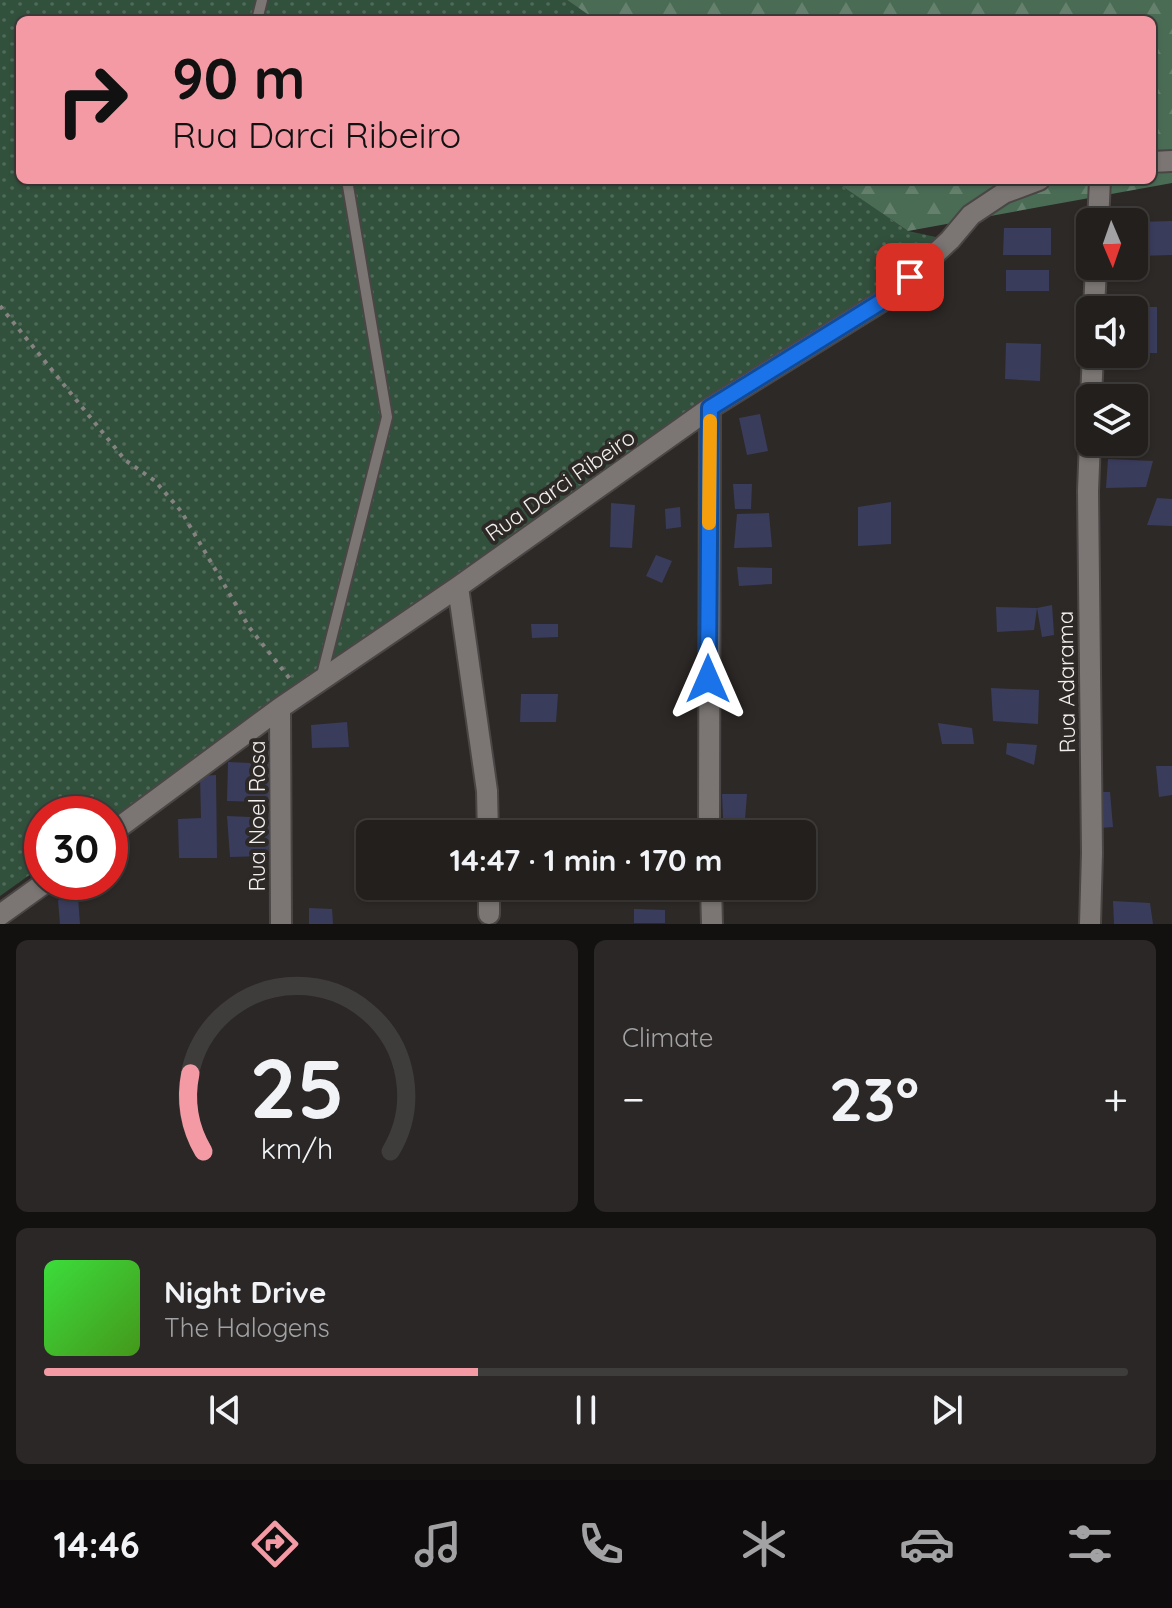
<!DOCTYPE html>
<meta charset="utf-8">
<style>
body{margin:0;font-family:Quicksand,sans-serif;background:#2a2726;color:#f1f3f6;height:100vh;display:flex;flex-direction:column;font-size:30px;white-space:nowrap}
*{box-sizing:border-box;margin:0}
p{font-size:26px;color:#a2a2a4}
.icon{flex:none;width:44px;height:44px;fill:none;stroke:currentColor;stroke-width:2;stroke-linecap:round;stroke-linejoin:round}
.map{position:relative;height:924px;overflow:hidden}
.details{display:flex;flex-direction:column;gap:16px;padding:16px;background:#131110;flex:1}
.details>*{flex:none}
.banner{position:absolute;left:16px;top:16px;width:1140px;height:168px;border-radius:12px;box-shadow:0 2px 6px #0004,0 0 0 2px #3f3d3b;background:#f49aa4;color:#111;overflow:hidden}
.needle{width:52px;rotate:178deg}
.buttons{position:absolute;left:1076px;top:208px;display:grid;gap:16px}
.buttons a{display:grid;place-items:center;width:72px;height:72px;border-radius:12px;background:#221f1d;box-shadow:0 2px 6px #0004,0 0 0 2px #3f3d3b;font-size:40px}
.speed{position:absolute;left:24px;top:796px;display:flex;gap:16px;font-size:40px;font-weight:700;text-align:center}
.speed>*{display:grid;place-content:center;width:104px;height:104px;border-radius:50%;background:#221f1d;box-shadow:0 2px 6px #0004,0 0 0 2px #3f3d3b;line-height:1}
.speed .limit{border:12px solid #d22;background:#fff;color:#111}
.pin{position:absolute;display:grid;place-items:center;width:68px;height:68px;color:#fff;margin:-34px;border-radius:16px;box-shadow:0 4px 12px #0006}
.me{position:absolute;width:88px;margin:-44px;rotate:0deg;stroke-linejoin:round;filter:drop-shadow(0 0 6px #0008)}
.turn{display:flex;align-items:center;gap:28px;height:168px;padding:0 24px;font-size:36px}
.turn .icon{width:104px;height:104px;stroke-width:2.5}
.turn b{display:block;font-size:56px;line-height:68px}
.big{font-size:60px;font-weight:700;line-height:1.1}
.details .widget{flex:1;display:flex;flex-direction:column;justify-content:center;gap:12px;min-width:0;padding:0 28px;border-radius:12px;background:#2a2726}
.details .dial{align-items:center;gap:0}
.dial svg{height:208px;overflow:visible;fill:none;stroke:#3f3d3b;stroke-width:7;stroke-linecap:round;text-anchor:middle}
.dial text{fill:#f1f3f6;stroke:none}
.song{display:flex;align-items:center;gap:24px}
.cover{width:96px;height:96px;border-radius:12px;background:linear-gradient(135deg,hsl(120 70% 55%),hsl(100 70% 35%))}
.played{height:8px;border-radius:4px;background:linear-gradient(90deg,#f49aa4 40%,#3f3d3b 40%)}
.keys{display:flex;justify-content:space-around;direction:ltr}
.heat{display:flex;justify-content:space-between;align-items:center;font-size:44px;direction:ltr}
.details .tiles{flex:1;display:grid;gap:16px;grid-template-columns:1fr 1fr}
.widget:last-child{grid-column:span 2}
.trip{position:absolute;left:356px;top:820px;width:460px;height:80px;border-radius:12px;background:#221f1d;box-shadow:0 2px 6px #0004,0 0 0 2px #3f3d3b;font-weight:700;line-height:80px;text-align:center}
.menu{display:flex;height:128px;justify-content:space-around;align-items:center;background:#0e0c0c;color:#a2a2a4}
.menu .icon{width:56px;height:56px}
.menu .current{color:#f49aa4}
.menu b{font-size:36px;color:#f1f3f6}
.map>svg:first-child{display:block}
.grass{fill:url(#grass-dots)}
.forest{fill:url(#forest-firs)}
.building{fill:#3a3c5b}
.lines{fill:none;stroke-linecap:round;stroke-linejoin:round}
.service-casing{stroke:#4a4645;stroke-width:14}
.minor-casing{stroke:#4a4645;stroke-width:24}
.path{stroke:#868281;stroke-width:4;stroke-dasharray:4 6;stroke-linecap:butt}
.service{stroke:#7b7674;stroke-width:10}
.minor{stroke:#7b7674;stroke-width:20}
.route-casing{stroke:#114b97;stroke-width:20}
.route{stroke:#1a73e8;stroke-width:14}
.slow{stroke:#f59e0b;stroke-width:14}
.labels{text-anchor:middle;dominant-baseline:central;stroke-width:8;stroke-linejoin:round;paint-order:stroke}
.street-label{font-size:22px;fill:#f2efee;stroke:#2d2927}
</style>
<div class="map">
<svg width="1172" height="924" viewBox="0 0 1172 924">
<defs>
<pattern id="grass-dots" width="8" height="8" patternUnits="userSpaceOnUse" patternTransform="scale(2)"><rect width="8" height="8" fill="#32513d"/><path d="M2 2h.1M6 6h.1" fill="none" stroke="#506a59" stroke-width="1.8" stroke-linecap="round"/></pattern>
<pattern id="forest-firs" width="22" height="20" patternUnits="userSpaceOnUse" patternTransform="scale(2)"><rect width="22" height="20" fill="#4a6c55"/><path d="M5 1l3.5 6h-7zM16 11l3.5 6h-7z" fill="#65816e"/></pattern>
</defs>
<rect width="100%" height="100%" fill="#2d2927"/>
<path class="grass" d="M0,0h567l29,20h-576v160h813l75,51 42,9 -840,579v-5h-68v52l-42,30z"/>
<path class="forest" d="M567,0h605v183l-264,48 -75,-51h319v-160h-556z"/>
<path class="building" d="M1172,221v34l-34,1 -1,-34z
M1004,228h47v27h-48z
M1006,270h43v21h-43z
M1134,307h23v46h-23z
M1006,343l35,1 -1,37 -35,-2z
M1134,403l11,1 -2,16 -9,-1z
M760,414l8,37 -21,4 -8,-37z
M1108,459l45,2 -7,26 -40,1z
M733,484h19l-1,25h-16z
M1157,498l15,1v27l-25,-1z
M891,502v42l-33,2v-39z
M611,503l24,2 -3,43 -22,-1z
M680,507l1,20 -15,2 -1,-20z
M769,513l3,34 -38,1 3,-34z
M656,555l16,6 -10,22 -16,-7z
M737,567l35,1v16l-33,2z
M1052,605l2,30 -12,2 -5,-29z
M996,607l41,1 -3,22 -37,2z
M531,624h27v13l-26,1z
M991,688l48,2 -1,34 -45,-3z
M521,694h37l-2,28h-36z
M347,722l2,25 -37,1 -1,-23z
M938,723l34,5 2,16h-32z
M1007,743l30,2 -3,20 -28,-11z
M228,762l42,2 1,38 -44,-1z
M1156,766h16v29l-13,2z
M216,775l1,83h-38l-1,-39 23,-1 -1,-42z
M1101,792h9l3,35 -13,1z
M722,794h25l-2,25 -22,-1z
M227,816l44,2 -3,38 -38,1z
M78,898l2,26h-20l-2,-24z
M1113,901l37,2 3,21h-39z
M309,908l23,1 1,15h-24z
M634,909l31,1v13h-31z"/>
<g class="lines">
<g class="service-casing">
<path id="service" d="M257,20l5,-20
M321,679l66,-262 -40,-237"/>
</g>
<g class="minor-casing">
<path id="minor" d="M1152,162l20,-1
M1098,222l2,-42
M1094,310l2,-44
M1091,398l2,-44
M1090,440l-2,51 4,362 -2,71
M458,587l29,204 1,43
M280,708l1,216
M110,834l170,-126 178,-121 252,-179 169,-105 31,-26 40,-37 21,-25 33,-22 35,-13
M709,834l1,-426
M489,886v28
M711,886l1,38
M0,915l46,-33"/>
</g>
<path class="path" d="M0,306l125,154 30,21 26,30 68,116 41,52"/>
<use href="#service" class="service"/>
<use href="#minor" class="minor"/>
</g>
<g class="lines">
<g class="route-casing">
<path id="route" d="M708,679l2,-271 169,-105 31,-26"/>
</g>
<use href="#route" class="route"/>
<path class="slow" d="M709,523l1,-102"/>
</g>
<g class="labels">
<g class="street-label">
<text transform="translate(560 485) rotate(-35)">Rua Darci Ribeiro</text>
<text transform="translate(1066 682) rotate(-91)">Rua Adarama</text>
<text transform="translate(257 816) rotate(-90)">Rua Noel Rosa</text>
</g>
</g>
</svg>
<div class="buttons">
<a><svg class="needle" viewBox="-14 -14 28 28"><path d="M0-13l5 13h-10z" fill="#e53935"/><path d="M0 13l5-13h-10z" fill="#a2a2a4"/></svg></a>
<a><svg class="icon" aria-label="sound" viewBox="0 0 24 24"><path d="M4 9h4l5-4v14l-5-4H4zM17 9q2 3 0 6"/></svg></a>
<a><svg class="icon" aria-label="layers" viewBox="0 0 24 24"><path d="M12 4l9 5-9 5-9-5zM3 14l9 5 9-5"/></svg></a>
</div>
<div class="speed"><div class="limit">30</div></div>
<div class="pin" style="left:910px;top:277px;background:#d93025"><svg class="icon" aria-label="arrive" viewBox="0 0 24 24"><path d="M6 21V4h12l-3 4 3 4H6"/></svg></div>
<svg class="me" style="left:708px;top:679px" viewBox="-20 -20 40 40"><path d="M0-17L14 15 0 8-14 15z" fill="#1a73e8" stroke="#fff" stroke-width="4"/></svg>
<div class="trip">14:47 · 1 min · 170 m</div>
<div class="banner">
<div class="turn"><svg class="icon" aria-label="right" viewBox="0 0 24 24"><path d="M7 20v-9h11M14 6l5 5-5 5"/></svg><div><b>90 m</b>Rua Darci Ribeiro</div></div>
</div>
</div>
<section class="details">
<div class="tiles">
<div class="widget dial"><svg viewBox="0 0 100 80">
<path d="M14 69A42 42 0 1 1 86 69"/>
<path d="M14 69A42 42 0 0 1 9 39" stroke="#f49aa4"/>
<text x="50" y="56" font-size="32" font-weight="700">25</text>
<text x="50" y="72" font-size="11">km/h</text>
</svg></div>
<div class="widget"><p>Climate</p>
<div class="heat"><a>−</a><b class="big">23°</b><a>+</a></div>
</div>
<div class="widget">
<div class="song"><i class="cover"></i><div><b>Night Drive</b><p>The Halogens</p></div></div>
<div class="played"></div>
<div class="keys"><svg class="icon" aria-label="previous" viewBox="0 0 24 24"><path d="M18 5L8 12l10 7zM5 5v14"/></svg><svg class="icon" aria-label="pause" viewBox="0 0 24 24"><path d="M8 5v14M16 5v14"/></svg><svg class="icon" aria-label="next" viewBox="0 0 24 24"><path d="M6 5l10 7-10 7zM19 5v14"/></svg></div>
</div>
</div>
</section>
<nav class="menu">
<b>14:46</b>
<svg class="icon current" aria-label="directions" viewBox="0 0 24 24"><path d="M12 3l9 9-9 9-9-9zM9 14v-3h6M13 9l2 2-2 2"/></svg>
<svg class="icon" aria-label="music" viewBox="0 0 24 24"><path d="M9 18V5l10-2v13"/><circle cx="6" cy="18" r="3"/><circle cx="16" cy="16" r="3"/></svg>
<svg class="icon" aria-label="phone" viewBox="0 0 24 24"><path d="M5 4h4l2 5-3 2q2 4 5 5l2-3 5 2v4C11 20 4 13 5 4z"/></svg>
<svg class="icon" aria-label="climate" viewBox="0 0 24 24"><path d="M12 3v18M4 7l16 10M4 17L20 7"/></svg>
<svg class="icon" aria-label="car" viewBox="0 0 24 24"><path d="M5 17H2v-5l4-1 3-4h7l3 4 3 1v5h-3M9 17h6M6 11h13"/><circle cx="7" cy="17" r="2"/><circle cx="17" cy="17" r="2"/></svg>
<svg class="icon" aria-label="filters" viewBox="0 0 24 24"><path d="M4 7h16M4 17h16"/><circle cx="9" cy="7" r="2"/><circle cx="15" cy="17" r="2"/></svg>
</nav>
